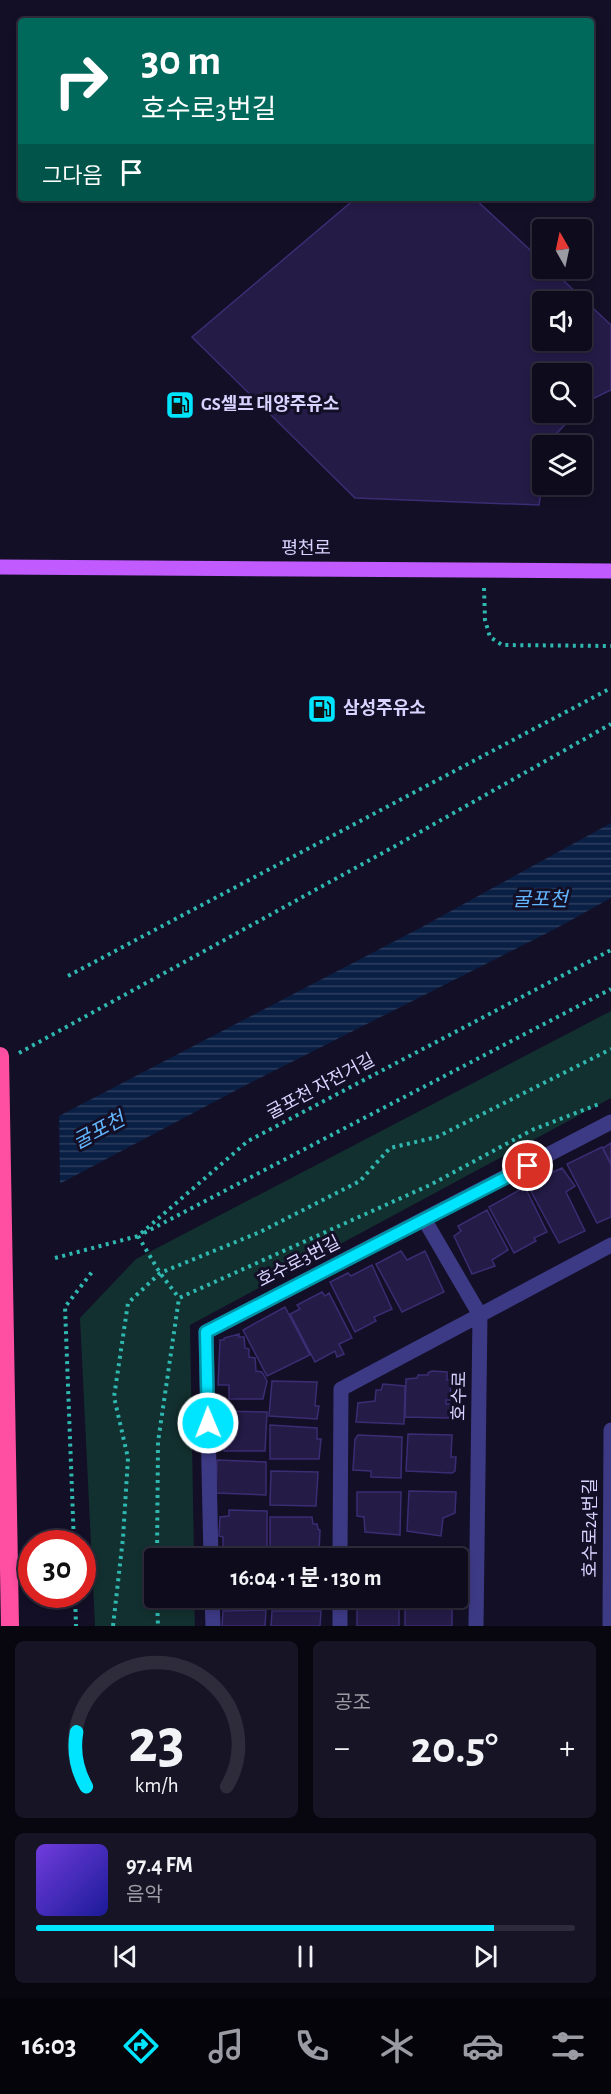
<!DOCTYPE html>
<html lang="ko">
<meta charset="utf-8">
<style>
body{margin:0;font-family:"Alegreya Sans","Noto Sans KR",sans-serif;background:#171425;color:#f1f3f6;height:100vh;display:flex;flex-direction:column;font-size:22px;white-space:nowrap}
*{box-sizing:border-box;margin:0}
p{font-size:20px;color:#9b9ba3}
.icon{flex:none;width:33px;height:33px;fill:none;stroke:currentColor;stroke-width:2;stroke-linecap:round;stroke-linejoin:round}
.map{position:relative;height:1626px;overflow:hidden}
.sheet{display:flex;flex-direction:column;gap:15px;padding:15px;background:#08060f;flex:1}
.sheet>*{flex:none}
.guide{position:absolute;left:18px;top:18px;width:576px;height:183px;border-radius:6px;box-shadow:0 3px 9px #0003,0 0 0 2px #2e2b3b;background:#00695c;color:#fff;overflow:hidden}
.needle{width:39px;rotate:351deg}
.controls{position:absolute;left:532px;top:219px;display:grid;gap:12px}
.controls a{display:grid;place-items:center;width:60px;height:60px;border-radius:6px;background:#0e0b1c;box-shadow:0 3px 9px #0003,0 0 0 2px #2e2b3b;font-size:30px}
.speed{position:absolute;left:18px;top:1530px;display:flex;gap:12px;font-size:30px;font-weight:700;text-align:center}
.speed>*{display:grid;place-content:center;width:78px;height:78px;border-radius:50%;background:#0e0b1c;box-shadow:0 3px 9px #0003,0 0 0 2px #2e2b3b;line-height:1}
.speed .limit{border:9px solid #d22;background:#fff;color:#111}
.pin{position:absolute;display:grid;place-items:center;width:51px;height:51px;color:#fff;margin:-26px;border:3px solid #fff;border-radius:50%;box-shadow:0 2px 6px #0007}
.me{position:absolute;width:66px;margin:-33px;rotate:359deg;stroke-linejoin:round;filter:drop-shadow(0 0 4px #0008)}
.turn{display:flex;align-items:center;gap:21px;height:126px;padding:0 24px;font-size:27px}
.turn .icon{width:78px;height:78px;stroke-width:2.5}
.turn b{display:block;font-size:42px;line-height:51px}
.then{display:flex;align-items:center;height:57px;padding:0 24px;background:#0003;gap:12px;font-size:22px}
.big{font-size:45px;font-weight:700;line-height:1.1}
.sheet .tile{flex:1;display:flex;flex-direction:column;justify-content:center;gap:9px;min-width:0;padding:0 21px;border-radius:9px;background:#171425}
.sheet .dial{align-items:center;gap:0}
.dial svg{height:156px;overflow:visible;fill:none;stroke:#2e2b3b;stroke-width:7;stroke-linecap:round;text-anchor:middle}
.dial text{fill:#f1f3f6;stroke:none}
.song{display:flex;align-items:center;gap:18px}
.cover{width:72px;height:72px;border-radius:9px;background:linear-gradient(135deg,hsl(260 70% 55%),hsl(240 70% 35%))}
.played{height:6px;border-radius:3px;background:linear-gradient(90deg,#00e5ff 85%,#2e2b3b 85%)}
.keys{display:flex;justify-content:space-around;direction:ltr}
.heat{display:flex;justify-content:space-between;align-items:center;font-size:33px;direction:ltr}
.sheet .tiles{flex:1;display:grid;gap:15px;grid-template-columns:1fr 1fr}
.tile:last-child{grid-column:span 2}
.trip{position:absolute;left:144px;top:1548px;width:324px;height:60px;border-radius:6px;background:#0e0b1c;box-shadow:0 3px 9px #0003,0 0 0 2px #2e2b3b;font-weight:700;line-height:60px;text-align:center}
.dock{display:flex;height:96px;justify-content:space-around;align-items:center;background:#06040b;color:#9b9ba3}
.dock .icon{width:42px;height:42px}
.dock .selected{color:#00e5ff}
.dock b{font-size:27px;color:#f1f3f6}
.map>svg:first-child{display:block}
.green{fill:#12302f}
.water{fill:url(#water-rules)}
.pier{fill:#130f26}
.building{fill:#241b47;stroke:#3b2d73;stroke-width:1.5;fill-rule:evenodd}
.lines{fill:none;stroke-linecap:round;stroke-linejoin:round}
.path{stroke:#2fb8b0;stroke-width:4;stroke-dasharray:3 4.5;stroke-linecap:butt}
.minor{stroke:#3d3a85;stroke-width:15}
.major{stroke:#c25bff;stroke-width:15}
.highway-bridge{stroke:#ff4fa3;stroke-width:18}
.route-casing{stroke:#0095a6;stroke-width:15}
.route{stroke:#00e5ff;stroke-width:10}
.labels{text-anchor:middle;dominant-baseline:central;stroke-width:6;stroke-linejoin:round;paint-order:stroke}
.poi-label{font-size:18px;font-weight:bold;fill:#d9d4ff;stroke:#130f26;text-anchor:start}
.street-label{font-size:18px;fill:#d9d4ff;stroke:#130f26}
.water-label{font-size:20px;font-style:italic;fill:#62b6ff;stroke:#130f26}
</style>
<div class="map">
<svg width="611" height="1626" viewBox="0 0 611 1626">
<defs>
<pattern id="water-rules" width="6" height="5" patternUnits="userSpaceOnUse" patternTransform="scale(1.5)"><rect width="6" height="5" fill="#0a1f44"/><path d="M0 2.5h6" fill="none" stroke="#2d3f60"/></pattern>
</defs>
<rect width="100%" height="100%" fill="#130f26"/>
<path class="green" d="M611,1011v87l-421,227 4,233h-40v40h40l1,28h-100l-15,-308 56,-59z"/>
<path class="water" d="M611,823v75l-56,31 -309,156 -200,106 -46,-47 59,-28 361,-188z"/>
<path class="pier" d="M59,1113l1,74 -60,28v-74z"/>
<path class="building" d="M356,198h118l69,64v6h7l61,57v65l-19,9 -10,9v-34h-39v38h34l-20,21 -6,13h-8v34l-4,25 -184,-7 -163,-161zM543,302h39v38h-39z
M611,1143v21l-8,-16z
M602,1147l9,18v52l-14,6 -30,-59z
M562,1168l13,18 -9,6 19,39 -26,12 -32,-59z
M525,1187l22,45 -13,6 2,3 -22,12 -25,-46z
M487,1210l21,40 -16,10 3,6 -23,8 -18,-38 7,-5 -3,-5z
M401,1251l6,9 18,-9 19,41 -42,20 -26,-48z
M372,1265l20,44 -18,8 2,4 -21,11 -25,-50 18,-9 3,3z
M322,1292l3,4 4,-3 23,45 -13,6 5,10 -7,3 -2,-6 -20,11 -25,-48 10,-5 -3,-4z
M285,1307l25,48 -43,21 -24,-46z
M239,1334v3h5l1,11 4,1v8l6,1 1,13 6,1 5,9 -4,18h-34v-14h-11l2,-45h4v-2z
M432,1371l15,1v8h4l-1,20h-4v4h4v14l-45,-1 1,-38 11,-1 1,-3h10v-2z
M272,1381l45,1 -2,24h4l-2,13 -48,-3z
M383,1384l22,2 -1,38 -48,-2 2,-19 17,-2 1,-11h5z
M216,1411l51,1 -2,39h-41v-5l-9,-1z
M270,1425l47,3v11h4l-2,20h-49z
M408,1434l44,1 -1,22h5l-1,14 -3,2 -46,-2z
M358,1435l44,2 -1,41 -30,-1v-6l-18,-1 2,-31z
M217,1460l49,2v33l-50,-2z
M271,1471l47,1 -2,34 -46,-1z
M409,1491l47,1 -1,21 -12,5 -2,18 -34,-5z
M357,1492h44l-1,43 -35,-3 -1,-15 -7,-1z
M229,1510l38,1v40l-44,-1v-13l-4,-1 1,-19 9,-1z
M270,1517h42l1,7h4l1,5 2,1 -1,23 -49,1z
M358,1550h43l-1,8h-42z
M405,1553h47v5h-47z
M273,1598h46v4h-46z
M405,1608l47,1v17h-47z
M357,1609h42v17h-42z
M266,1610l-1,16h-43l1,-15z
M272,1611h49l-1,15h-49z"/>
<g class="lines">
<path class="path" d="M484,588l1,32 5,17 12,8 109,1
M68,976l543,-288
M19,1053l378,-208 214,-121
M144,1233l467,-244
M138,1236l22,37 19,25
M55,1258l83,-22 110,-95 363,-191
M74,1544l-9,-237 27,-35
M157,1558l1,-116 21,-144 251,-113 102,-55 67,-26
M75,1594l1,32
M157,1598l1,28
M113,1626l10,-88 5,-80 -14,-61 14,-94 32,-30 100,-41 100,-51 30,-33 47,-11 174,-88"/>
<path class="minor" d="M211,1558l-5,-226 405,-210
M340,1558l1,-169 139,-74 -56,-96
M212,1598l1,28
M340,1626v-28
M476,1626l4,-311 131,-70
M610,1626l1,-196"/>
<path class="major" d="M0,567l611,4"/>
<path class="highway-bridge" d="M0,1056l10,570"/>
</g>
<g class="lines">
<g class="route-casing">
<path id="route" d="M208,1423l-2,-91 322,-166"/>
</g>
<use href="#route" class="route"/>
</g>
<defs>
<g id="fuel-square" transform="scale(1.5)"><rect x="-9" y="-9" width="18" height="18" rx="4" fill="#00e5ff" stroke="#130f26"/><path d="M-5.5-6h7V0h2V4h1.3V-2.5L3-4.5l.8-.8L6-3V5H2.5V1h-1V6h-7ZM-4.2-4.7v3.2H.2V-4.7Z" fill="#111"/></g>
</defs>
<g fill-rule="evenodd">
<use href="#fuel-square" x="180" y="405"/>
<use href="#fuel-square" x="322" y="709"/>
</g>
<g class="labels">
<g class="poi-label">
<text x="201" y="405">GS셀프 대양주유소</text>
<text x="343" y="709">삼성주유소</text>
</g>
<g class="street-label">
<text x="306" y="549">평천로</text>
<text transform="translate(321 1087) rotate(-28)">굴포천 자전거길</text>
<text transform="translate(299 1262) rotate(-27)">호수로3번길</text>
<text transform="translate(460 1396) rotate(-89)">호수로</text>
<text transform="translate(591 1528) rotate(-90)">호수로24번길</text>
</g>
<g class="water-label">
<text x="540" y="900">굴포천</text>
<text transform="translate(99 1131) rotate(-28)">굴포천</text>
</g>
</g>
</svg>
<div class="controls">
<a><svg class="needle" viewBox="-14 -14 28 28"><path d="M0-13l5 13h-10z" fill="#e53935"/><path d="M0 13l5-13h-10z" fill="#9b9ba3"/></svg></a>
<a><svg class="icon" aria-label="sound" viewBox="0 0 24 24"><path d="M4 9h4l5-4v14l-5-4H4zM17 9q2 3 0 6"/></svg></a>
<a><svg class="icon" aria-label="search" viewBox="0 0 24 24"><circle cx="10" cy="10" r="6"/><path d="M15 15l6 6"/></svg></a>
<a><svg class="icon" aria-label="layers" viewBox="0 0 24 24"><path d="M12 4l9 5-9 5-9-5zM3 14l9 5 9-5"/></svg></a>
</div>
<div class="speed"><div class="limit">30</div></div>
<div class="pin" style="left:528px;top:1166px;background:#d93025"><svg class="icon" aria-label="arrive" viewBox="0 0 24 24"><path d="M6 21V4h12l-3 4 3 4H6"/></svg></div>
<svg class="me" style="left:208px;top:1423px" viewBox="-20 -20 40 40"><circle r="17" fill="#00e5ff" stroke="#fff" stroke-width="3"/><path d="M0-11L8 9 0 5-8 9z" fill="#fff"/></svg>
<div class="trip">16:04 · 1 분 · 130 m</div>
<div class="guide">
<div class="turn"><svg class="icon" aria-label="right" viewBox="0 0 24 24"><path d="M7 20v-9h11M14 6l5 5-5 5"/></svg><div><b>30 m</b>호수로3번길</div></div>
<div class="then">그다음<svg class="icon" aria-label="arrive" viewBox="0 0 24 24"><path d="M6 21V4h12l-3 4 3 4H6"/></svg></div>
</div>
</div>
<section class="sheet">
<div class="tiles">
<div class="tile dial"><svg viewBox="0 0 100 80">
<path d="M14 69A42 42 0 1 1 86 69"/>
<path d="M14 69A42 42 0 0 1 9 41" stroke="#00e5ff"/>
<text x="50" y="56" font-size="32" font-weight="700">23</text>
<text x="50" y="72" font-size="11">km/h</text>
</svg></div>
<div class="tile"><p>공조</p>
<div class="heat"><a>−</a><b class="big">20.5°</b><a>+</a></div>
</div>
<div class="tile">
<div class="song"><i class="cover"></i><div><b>97.4 FM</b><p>음악</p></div></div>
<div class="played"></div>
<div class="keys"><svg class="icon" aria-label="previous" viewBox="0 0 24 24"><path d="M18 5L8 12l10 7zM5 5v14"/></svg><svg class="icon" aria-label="pause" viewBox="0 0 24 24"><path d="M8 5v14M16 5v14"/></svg><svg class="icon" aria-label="next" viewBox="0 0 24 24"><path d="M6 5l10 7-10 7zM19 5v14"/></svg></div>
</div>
</div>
</section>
<nav class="dock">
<b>16:03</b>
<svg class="icon selected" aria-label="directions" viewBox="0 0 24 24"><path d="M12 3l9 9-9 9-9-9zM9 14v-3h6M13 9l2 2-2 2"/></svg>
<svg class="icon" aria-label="music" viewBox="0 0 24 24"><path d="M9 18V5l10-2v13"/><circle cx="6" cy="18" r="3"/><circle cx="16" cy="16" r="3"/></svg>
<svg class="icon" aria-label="phone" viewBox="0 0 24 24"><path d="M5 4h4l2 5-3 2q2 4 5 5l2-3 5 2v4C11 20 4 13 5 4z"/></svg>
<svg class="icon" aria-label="climate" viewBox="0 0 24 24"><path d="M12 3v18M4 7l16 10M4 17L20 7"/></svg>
<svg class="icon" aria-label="car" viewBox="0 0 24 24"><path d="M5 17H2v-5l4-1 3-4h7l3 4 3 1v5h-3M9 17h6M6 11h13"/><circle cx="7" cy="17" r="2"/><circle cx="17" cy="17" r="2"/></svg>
<svg class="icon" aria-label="filters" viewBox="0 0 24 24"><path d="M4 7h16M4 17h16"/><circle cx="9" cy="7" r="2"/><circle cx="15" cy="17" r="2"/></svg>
</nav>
